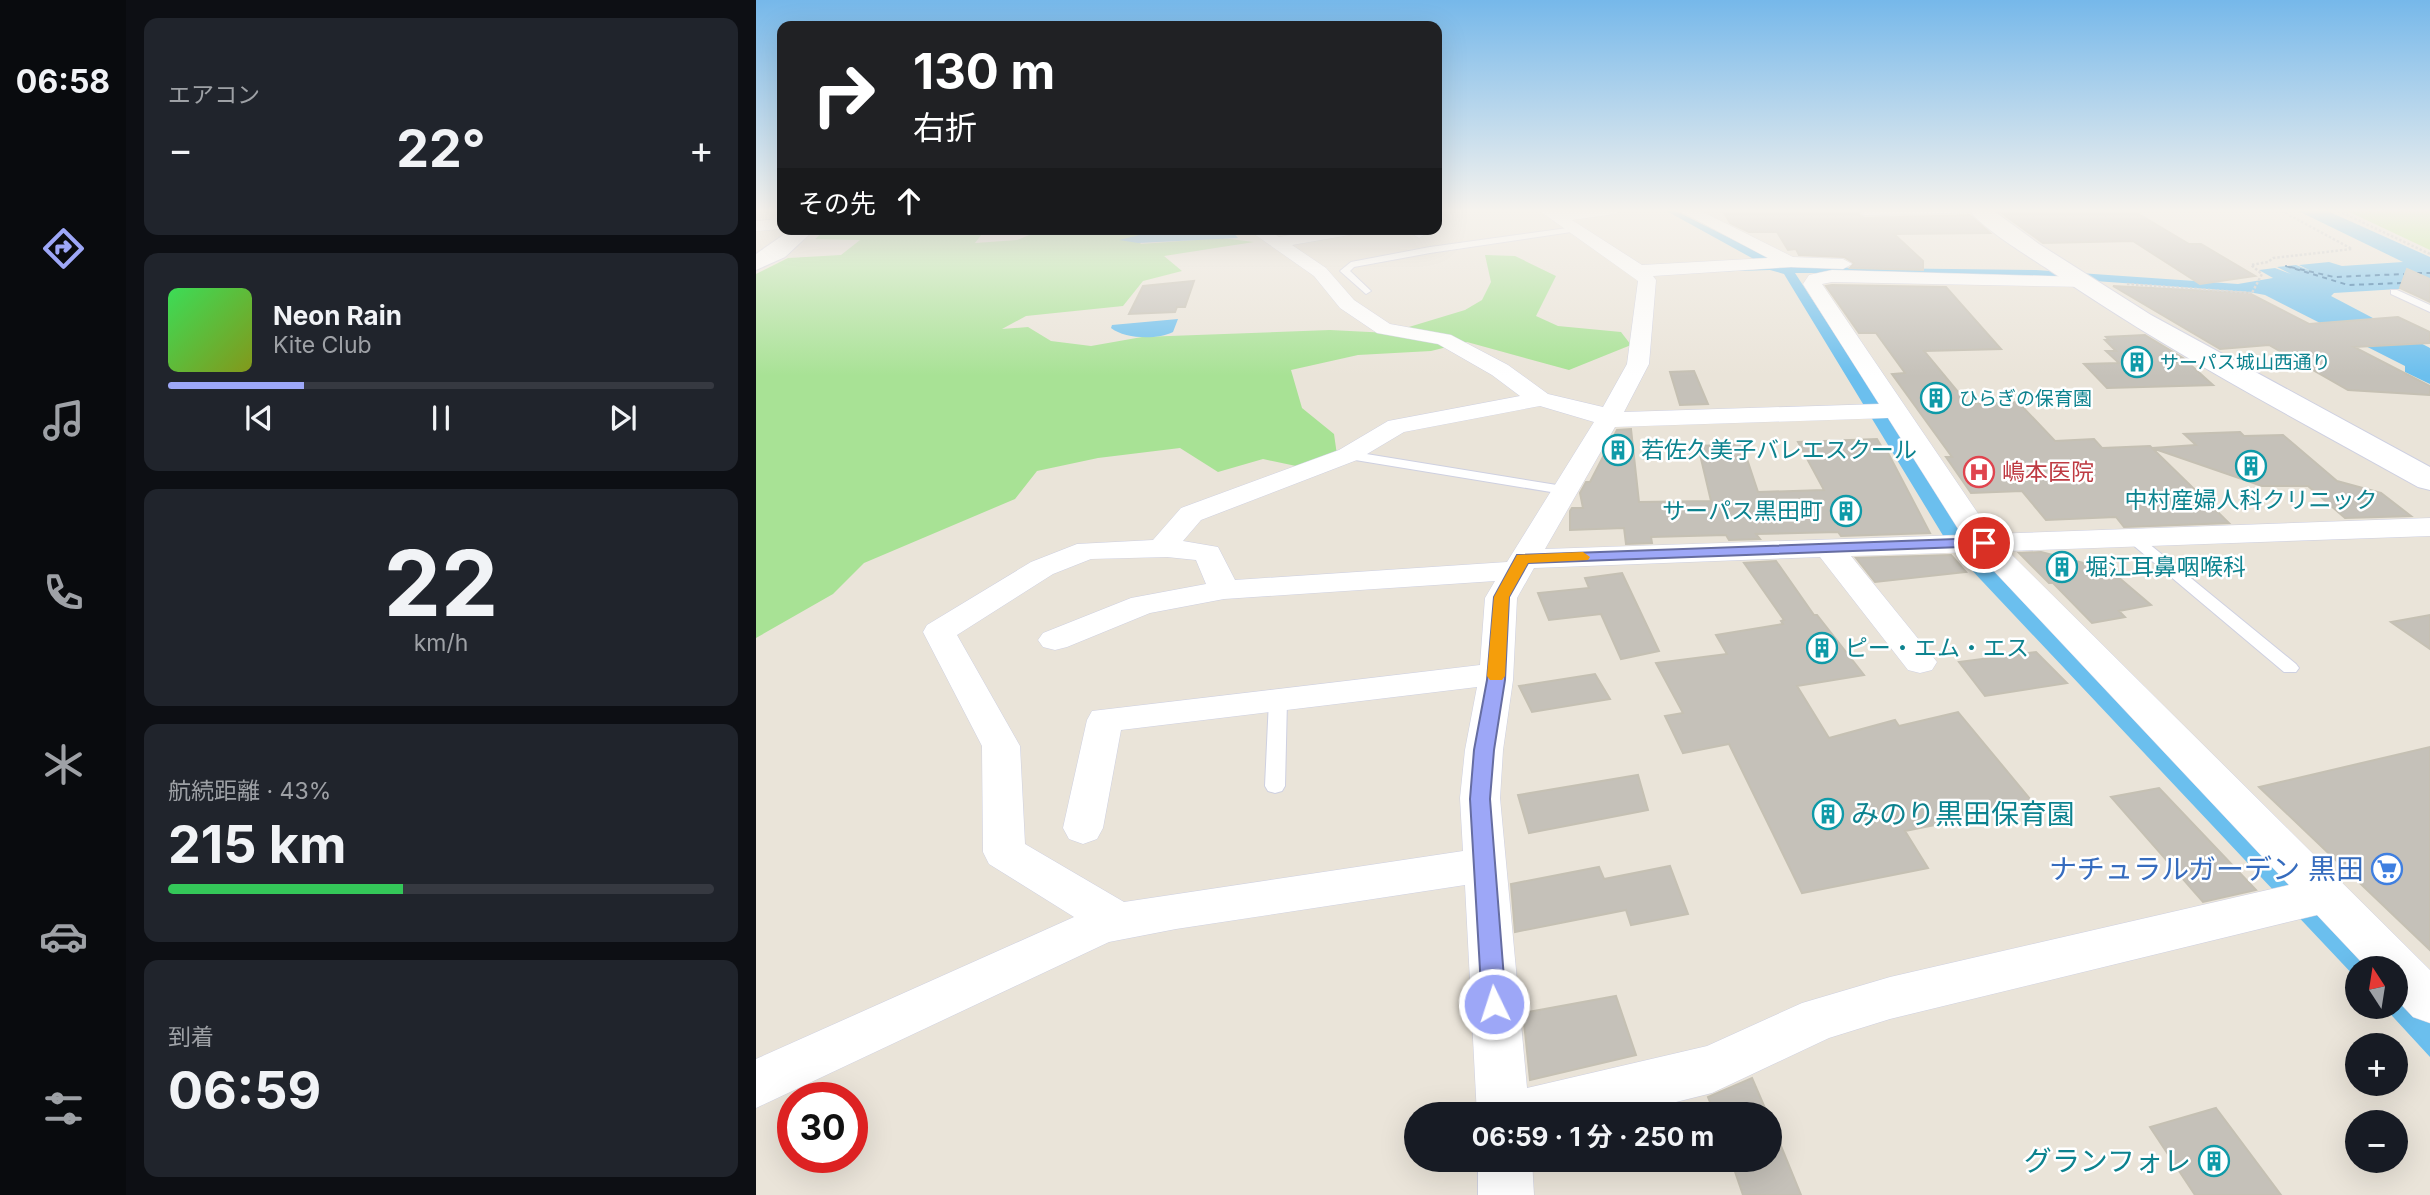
<!DOCTYPE html>
<html lang="ja">
<meta charset="utf-8">
<style>
body{margin:0;font-family:Inter,"Noto Sans JP",sans-serif;background:#20242c;color:#f1f3f6;height:100vh;display:flex;flex-direction:column;font-size:26px;white-space:nowrap}
*{box-sizing:border-box;margin:0}
p{font-size:23px;color:#9ea1a6}
.icon{flex:none;width:38px;height:38px;fill:none;stroke:currentColor;stroke-width:2;stroke-linecap:round;stroke-linejoin:round}
.map{position:relative;flex:1;overflow:hidden}
.sheet{display:flex;flex-direction:column;gap:18px;padding:18px;background:#0d0f14;width:630px}
.sheet>*{flex:none}
.top-card{position:absolute;left:21px;top:21px;width:665px;height:214px;border-radius:14px;box-shadow:0 7px 28px #0002;background:#202124;color:#fff;overflow:hidden}
.needle{width:46px;rotate:348deg}
.fabs{position:absolute;left:1589px;top:956px;display:grid;gap:14px}
.fabs a{display:grid;place-items:center;width:63px;height:63px;border-radius:50%;background:#171b24;box-shadow:0 7px 28px #0002;font-size:35px}
.speed{position:absolute;left:21px;top:1082px;display:flex;gap:14px;font-size:35px;font-weight:700;text-align:center}
.speed>*{display:grid;place-content:center;width:91px;height:91px;border-radius:50%;background:#171b24;box-shadow:0 7px 28px #0002;line-height:1}
.speed .limit{border:10px solid #d22;background:#fff;color:#111}
.pin{position:absolute;display:grid;place-items:center;width:60px;height:60px;color:#fff;margin:-30px;border:4px solid #fff;border-radius:50%;box-shadow:0 2px 7px #0007}
.me{position:absolute;width:77px;margin:-38px;rotate:356deg;stroke-linejoin:round;filter:drop-shadow(0 0 5px #0008)}
.turn{display:flex;align-items:center;gap:24px;height:147px;padding:0 21px;font-size:32px}
.turn .icon{width:91px;height:91px;stroke-width:2.5}
.turn b{display:block;font-size:49px;line-height:60px}
.then{display:flex;align-items:center;height:66px;padding:0 21px;background:#0003;gap:14px;font-size:26px}
.big{font-size:52px;font-weight:700;line-height:1.1}
.sheet .card{flex:1;display:flex;flex-direction:column;justify-content:center;gap:10px;min-width:0;padding:0 24px;border-radius:14px;background:#20242c}
.sheet .dial{align-items:center;gap:0}
.dial b{font-size:91px;line-height:1}
.song{display:flex;align-items:center;gap:21px}
.cover{width:84px;height:84px;border-radius:10px;background:linear-gradient(135deg,hsl(130 70% 55%),hsl(70 70% 35%))}
.played{height:7px;border-radius:4px;background:linear-gradient(90deg,#9da7f7 25%,#363941 25%)}
.keys{display:flex;justify-content:space-around;direction:ltr}
.heat{display:flex;justify-content:space-between;align-items:center;font-size:38px;direction:ltr}
.charge{height:10px;border-radius:5px;background:linear-gradient(90deg,#34c759 43%,#363941 0)}
.trip{position:absolute;left:648px;top:1102px;width:378px;height:70px;border-radius:35px;background:#171b24;box-shadow:0 7px 28px #0002;font-weight:700;line-height:70px;text-align:center}
main{display:flex;flex:1;min-height:0}
.tab-bar{display:flex;flex-direction:column;width:126px;justify-content:space-around;align-items:center;background:#090b0e;color:#9ea1a6}
.tab-bar .icon{width:49px;height:49px}
.tab-bar .on{color:#9da7f7}
.tab-bar b{font-size:32px;color:#f1f3f6}
.map>svg:first-child{display:block}
.green{fill:#a8e295}
.pitch{fill:#bbe990}
.water{fill:#6bbfee}
.lines{fill:none;stroke-linecap:round;stroke-linejoin:round}
.ferry{stroke:#0d5a96;stroke-width:2;stroke-dasharray:5 4.5;stroke-linecap:butt}
.building{fill:#c5c1b9;stroke:#c5c0b3;stroke-width:2}
.service-casing{stroke:#ced0e1;stroke-width:2}
.minor-casing{stroke:#ced0e1;stroke-width:1}
.tertiary-casing{stroke:#ced0e1;stroke-width:2}
.path{stroke:#c7c7c7;stroke-width:2.5;stroke-dasharray:2.5 2;stroke-linecap:butt}
.service{fill:#fff;fill-rule:evenodd}
.minor{fill:#fff;fill-rule:evenodd}
.tertiary{fill:#fff;fill-rule:evenodd}
.route{fill:#9da7f7;stroke:#666da1;stroke-width:2}
.slow{fill:#f59e0b}
.labels{text-anchor:middle;dominant-baseline:central;stroke-width:5;stroke-linejoin:round;paint-order:stroke}
.far-culture-label{font-size:19px;fill:#0d838f;stroke:#fff;text-anchor:start}
.culture-label{font-size:23px;fill:#0d838f;stroke:#fff;text-anchor:start}
.health-label{font-size:23px;fill:#be3a42;stroke:#fff;text-anchor:start}
.near-culture-label{font-size:28px;fill:#0d838f;stroke:#fff;text-anchor:start}
.near-shop-label{font-size:28px;fill:#366cbe;stroke:#fff;text-anchor:end}
</style>
<main>
<nav class="tab-bar">
<b>06:58</b>
<svg class="icon on" aria-label="directions" viewBox="0 0 24 24"><path d="M12 3l9 9-9 9-9-9zM9 14v-3h6M13 9l2 2-2 2"/></svg>
<svg class="icon" aria-label="music" viewBox="0 0 24 24"><path d="M9 18V5l10-2v13"/><circle cx="6" cy="18" r="3"/><circle cx="16" cy="16" r="3"/></svg>
<svg class="icon" aria-label="phone" viewBox="0 0 24 24"><path d="M5 4h4l2 5-3 2q2 4 5 5l2-3 5 2v4C11 20 4 13 5 4z"/></svg>
<svg class="icon" aria-label="climate" viewBox="0 0 24 24"><path d="M12 3v18M4 7l16 10M4 17L20 7"/></svg>
<svg class="icon" aria-label="car" viewBox="0 0 24 24"><path d="M5 17H2v-5l4-1 3-4h7l3 4 3 1v5h-3M9 17h6M6 11h13"/><circle cx="7" cy="17" r="2"/><circle cx="17" cy="17" r="2"/></svg>
<svg class="icon" aria-label="filters" viewBox="0 0 24 24"><path d="M4 7h16M4 17h16"/><circle cx="9" cy="7" r="2"/><circle cx="15" cy="17" r="2"/></svg>
</nav>
<section class="sheet">
<div class="card"><p>エアコン</p>
<div class="heat"><a>−</a><b class="big">22°</b><a>+</a></div>
</div>
<div class="card">
<div class="song"><i class="cover"></i><div><b>Neon Rain</b><p>Kite Club</p></div></div>
<div class="played"></div>
<div class="keys"><svg class="icon" aria-label="previous" viewBox="0 0 24 24"><path d="M18 5L8 12l10 7zM5 5v14"/></svg><svg class="icon" aria-label="pause" viewBox="0 0 24 24"><path d="M8 5v14M16 5v14"/></svg><svg class="icon" aria-label="next" viewBox="0 0 24 24"><path d="M6 5l10 7-10 7zM19 5v14"/></svg></div>
</div>
<div class="card dial"><b>22</b><p>km/h</p></div>
<div class="card"><p>航続距離 · 43%</p><b class="big">215 km</b><div class="charge"></div></div>
<div class="card"><p>到着</p><b class="big">06:59</b></div>
</section>
<div class="map">
<svg width="1674" height="1195" viewBox="0 0 1674 1195">
<rect width="100%" height="100%" fill="#eae4d9"/>
<path class="green" d="M70,229h160l-11,14 42,-3 22,-9 24,-2h94l-20,10 4,5 81,-6 32,4 -90,14 18,15 -39,10 -20,25 -97,10 -24,13 26,-2 23,14 40,5 51,-9 188,-7 59,3 76,-23 17,-10 9,-18 -6,-27 30,1 41,20 -20,40 22,10 63,6 10,13 -62,25 -102,-28 -36,9 -73,4 -67,15 11,38 32,26 3,21 -41,11 -33,-7 -45,13 -38,-24 -82,10 -61,13 -22,28 -151,64 -31,31 -77,44v-364l32,-16 53,-3 19,-15 -45,-1z"/>
<path class="pitch" d="M1587,209h87v41z"/>
<path class="water" d="M907,209h9l115,58 249,3 202,14 35,-6 -14,-8 16,-2 16,6 -14,-7 19,-2 15,6 -12,-6 30,-3 13,4 61,-4 -109,-53h29l107,48v30l-96,6 -3,3 99,52v36l-25,-12v-6l-140,-71 -16,-3 -196,-14 -162,-5h-96l167,258 416,437h-21v11l-407,-432 -166,-273 -14,-4 -104,3 104,-5z
M408,229h66l8,9 -100,5 -19,-3z
M422,319l-5,13c-16,8 -48,7 -62,-4l1,-3z
M1640,986l34,36v35l-47,-51h13z"/>
<g class="lines">
<path class="ferry" d="M1661,273h13
M1646,283l-54,2 -62,-19 48,11 70,-3"/>
</g>
<path class="building" d="M966,209h140l-4,5 6,4 106,-3 20,18 -96,1 29,27v9l-73,-2 4,-5 -10,-6 -45,-2 -3,-6 -8,1 -11,-18h-28l-19,-9z
M1240,209h134l59,35h12l54,32 -55,8 -67,-43 -90,2z
M1651,269l23,10v23l-30,-14z
M438,281l-9,26h-8l-2,5 -46,2 14,-28z
M1076,285l114,2 55,62 -77,2 44,53 50,-2 37,39 39,-2 8,9 48,-2 79,77 -105,4 -8,-10 -70,3 -24,-29 -51,2 -25,-36h6l-60,-83 13,-1 -29,-40h-17l-33,-47z
M1357,286l136,7 60,31 89,-7 32,15v11l-76,4 76,39v9l-82,-5 -79,-45 -49,4z
M1389,335l38,23 30,27 -106,3 -23,-24 35,-1 -13,-12h10l-11,-11h4l-3,-3z
M938,371l14,33 -28,1 -10,-33z
M875,429l8,73 72,-1 -13,-55 44,-2 16,48 66,-2 -26,-48 79,-3 6,10h3l44,84 -89,3 -3,-4 -82,2 4,5 -31,1 -3,-5 -75,2 1,6 -26,1 -2,-16 -54,2v-19l2,-3h11l-3,-15 6,-11h4l27,-52z
M1484,432l4,4 39,-1 54,46 44,12 30,23 -66,2 -37,-32h-46l-110,-38 44,-3 -12,-11z
M1285,552l50,13 14,12 12,-1 34,29 -32,6 6,6 -33,6 -39,-40h-4l-30,-30z
M1195,555l15,17 -91,10 -19,-24z
M1020,561l38,54h3l47,60 -67,11 32,52 66,-18 4,6 59,-14 77,93 -130,26 23,37 -126,25 -73,-149 -46,9 -18,-37 18,-3 -27,-50 71,-9 -11,-19 67,-11 -2,-3 3,-1 -40,-57z
M866,573l37,78 -38,8 -20,-45 -52,6 -11,-27 51,-5 -4,-10z
M1674,615v34l-39,-27z
M1280,652l31,31 -82,13 -26,-34z
M839,674l15,25 -78,13 -13,-26z
M1674,747v203l-171,-163z
M882,775l10,35 -119,23 -11,-38z
M1403,788l97,102 -53,12 -92,-105z
M914,866l18,48 -57,11 -5,-15 -111,22 -4,-48 88,-17 5,12z
M860,996l20,59 -106,25 -7,-67z
M996,1078l16,37h-53l-7,-18z
M1460,1108l65,87h-86l-45,-68z
M1014,1119l31,76h-58l-12,-35h38z"/>
<g class="lines">
<g class="service-casing">
<path id="service" d="M1166,209h61l1,1 -4,2 -116,3 -4,-2 4,-2z
M819,227h3v4l-148,22 -76,14 -4,4 21,20 -5,3 -26,-23 11,-9 79,-15z
M1635,290h6l33,15v7l-39,-18z
M592,451l215,35 7,4 -7,4 -220,-36v-6z
M1376,533l5,1 159,130 3,4 -3,4h-12l-157,-132 -2,-3 2,-3z
M522,694l6,2 3,4 -2,86 -3,5 -7,2 -7,-2 -3,-5 4,-86 3,-4z"/>
</g>
<g class="minor-casing">
<path id="minor" d="M781,209h19l4,3 63,-3 -8,5 -43,6 70,45 126,-7 -92,-49h21l96,48 50,2 9,5 -9,5 -52,-2 -138,9 3,4 -7,84 -25,48 255,-8 -76,-120 6,-9 23,-5 249,7 7,2 2,4 -2,4 -256,-5 -10,2 170,250 438,-16v18l-422,15 422,419v53l-17,-6 -17,-18v-31h-29l-50,-53 -427,104 -61,19 -117,55 -88,22h-147l-12,-230 -289,44 -67,13 -353,166v-49l318,-142 -85,-53 -6,-12 -1,-106 -59,-114 4,-7 104,-63 46,-18 76,-4 28,-32 158,-58 49,-29 132,-25 -28,-21 -54,-31 -61,-11 -37,-25 -26,-32 -67,-47h20l12,8 47,-8h37l-8,5 -63,11 34,23 28,32 36,24 61,11 57,30 40,29 55,13 24,-43 11,-83zM784,406l54,16 -87,140 -272,18 -17,-33 -35,-6 18,-21 156,-60 47,-28zM1132,418l74,117 -417,14 70,-122zM1220,552l313,333 -399,92 -88,26 -95,43 -180,42 -27,-290 3,-48 10,-70 4,-82 17,-30 286,-11 88,113 12,3 12,-3 5,-8 -86,-106zM411,557l29,3 10,24 -75,14 -88,35 -5,7 5,7 12,3 12,-3 83,-34 74,-14 271,-18 -10,17 -5,67 -388,46 -5,9 -24,108 6,11 14,5 14,-5 6,-11 18,-98 356,-43 -12,63 -5,48 3,53 -339,51 -99,-58 -5,-98 -63,-111 96,-61 38,-15z
M26,219v10l-26,2v-10z
M649,229h20l2,4 -8,5z
M722,1160h54l2,35h-56z"/>
</g>
<g class="tertiary-casing">
<path id="tertiary" d="M1212,209h23l48,35 112,71 279,152v23l-12,-3c-124,-69 -251,-136 -369,-217 -21,-14 -66,-41 -81,-61z
M36,229h23l-30,28 -29,13v-16z"/>
</g>
<path class="path" d="M1578,209l96,45
M1371,284l125,9 10,-19 -11,-9 17,-3 5,-4 79,-9 -74,-40"/>
<use href="#service" class="service"/>
<use href="#minor" class="minor"/>
<use href="#tertiary" class="tertiary"/>
</g>
<linearGradient id="sky" x2="0" y2="1"><stop stop-color="#76b8ea"/><stop offset="0.56" stop-color="#f6f3ee"/><stop offset="1" stop-color="#f6f3ee" stop-opacity="0"/></linearGradient>
<rect width="1674" height="376" fill="url(#sky)"/>
<path class="route" d="M1228,538l5,2 2,3 -2,3 -461,17 -19,34 -4,83 -11,70 -4,49 16,205 -3,7 -9,4 -8,-4 -4,-7 -12,-205 4,-49 13,-70 7,-83 23,-42z"/>
<path class="slow" d="M827,552l7,5 -2,3 -60,3 -19,34 -4,79 -3,4h-12l-3,-4 7,-79 23,-42z"/>
<defs>
<g id="building-ring" transform="scale(1.575)"><circle r="9.5" fill="#fff" stroke="#0f9aa8" stroke-width="1.5"/><path d="M-4-6H4V6H1V3H-1V6H-4ZM-2.5-4.3h1.7v1.8h-1.7ZM.8-4.3h1.7v1.8H.8ZM-2.5-1h1.7V.8h-1.7ZM.8-1h1.7V.8H.8Z" fill="#0f9aa8"/></g>
<g id="hospital-ring" transform="scale(1.575)"><circle r="9.5" fill="#fff" stroke="#e0444e" stroke-width="1.5"/><path d="M-5-5h3v3.5h4V-5h3V5h-3V1.5h-4V5h-3Z" fill="#e0444e"/></g>
<g id="supermarket-ring" transform="scale(1.575)"><circle r="9.5" fill="#fff" stroke="#3f7fe0" stroke-width="1.5"/><path d="M-6-5.5h2.5l.6 2H6L4.5 2H-2.5L-4.4-4H-6ZM-1.5 3.2a1.3 1.3 0 1 0 .1 0ZM3 3.2a1.3 1.3 0 1 0 .1 0Z" fill="#3f7fe0"/></g>
</defs>
<g fill-rule="evenodd">
<use href="#building-ring" x="1381" y="362"/>
<use href="#building-ring" x="1180" y="398"/>
<use href="#building-ring" x="862" y="450"/>
<use href="#building-ring" x="1495" y="466"/>
<use href="#hospital-ring" x="1223" y="472"/>
<use href="#building-ring" x="1090" y="511"/>
<use href="#building-ring" x="1306" y="567"/>
<use href="#building-ring" x="1066" y="648"/>
<use href="#building-ring" x="1072" y="814"/>
<use href="#supermarket-ring" x="1631" y="869"/>
<use href="#building-ring" x="1458" y="1161"/>
</g>
<g class="labels">
<g class="far-culture-label">
<text x="1404" y="362">サーパス城山西通り</text>
<text x="1203" y="398">ひらぎの保育園</text>
</g>
<g class="culture-label">
<text x="885" y="450">若佐久美子バレエスクール</text>
<text x="1495" y="500" text-anchor="middle">中村産婦人科クリニック</text>
<text x="1067" y="511" text-anchor="end">サーパス黒田町</text>
<text x="1329" y="567">堀江耳鼻咽喉科</text>
<text x="1089" y="648">ピー・エム・エス</text>
</g>
<g class="health-label">
<text x="1246" y="472">嶋本医院</text>
</g>
<g class="near-culture-label">
<text x="1095" y="814">みのり黒田保育園</text>
<text x="1435" y="1161" text-anchor="end">グランフォレ</text>
</g>
<g class="near-shop-label">
<text x="1608" y="869">ナチュラルガーデン 黒田</text>
</g>
</g>
</svg>
<div class="fabs">
<a><svg class="needle" viewBox="-14 -14 28 28"><path d="M0-13l5 13h-10z" fill="#e53935"/><path d="M0 13l5-13h-10z" fill="#9ea1a6"/></svg></a>
<a>+</a>
<a>−</a>
</div>
<div class="speed"><div class="limit">30</div></div>
<div class="pin" style="left:1228px;top:543px;background:#d93025"><svg class="icon" aria-label="arrive" viewBox="0 0 24 24"><path d="M6 21V4h12l-3 4 3 4H6"/></svg></div>
<svg class="me" style="left:738px;top:1004px" viewBox="-20 -20 40 40"><circle r="17" fill="#9da7f7" stroke="#fff" stroke-width="3"/><path d="M0-11L8 9 0 5-8 9z" fill="#fff"/></svg>
<div class="trip">06:59 · 1 分 · 250 m</div>
<div class="top-card">
<div class="turn"><svg class="icon" aria-label="right" viewBox="0 0 24 24"><path d="M7 20v-9h11M14 6l5 5-5 5"/></svg><div><b>130 m</b>右折</div></div>
<div class="then">その先<svg class="icon" aria-label="ahead" viewBox="0 0 24 24"><path d="M12 20V5M6 11l6-6 6 6"/></svg></div>
</div>
</div>
</main>
